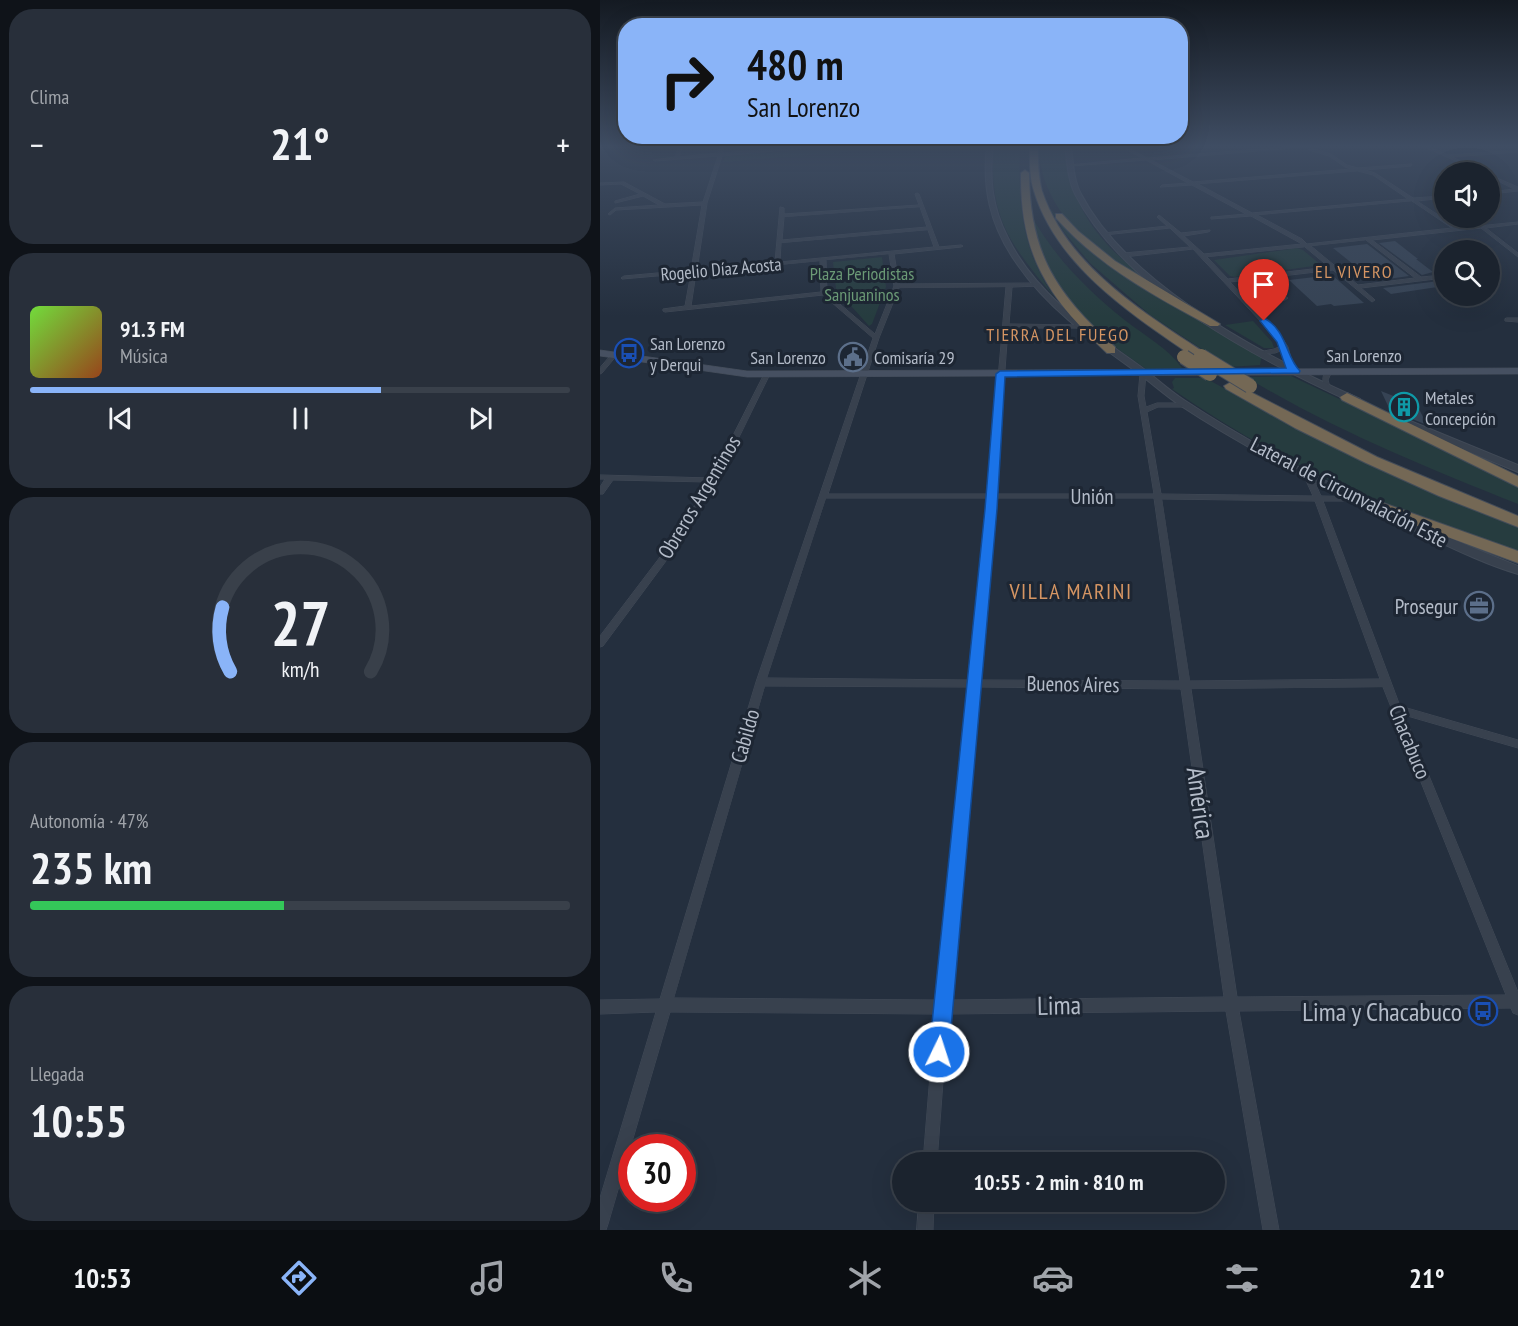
<!DOCTYPE html>
<html lang="es">
<meta charset="utf-8">
<style>
body{margin:0;font-family:"PT Sans Narrow",sans-serif;background:#282f3a;color:#f1f3f6;height:100vh;display:flex;flex-direction:column;font-size:22px;white-space:nowrap}
*{box-sizing:border-box;margin:0}
p{font-size:20px;color:#a0a4aa}
.icon{flex:none;width:33px;height:33px;fill:none;stroke:currentColor;stroke-width:2;stroke-linecap:round;stroke-linejoin:round}
.map{position:relative;flex:1;overflow:hidden}
.sheet{display:flex;flex-direction:column;gap:9px;padding:9px;background:#0f1319;width:600px}
.sheet>*{flex:none}
.hud{position:absolute;left:18px;top:18px;width:570px;height:126px;border-radius:24px;box-shadow:0 6px 24px #0002,0 0 0 2px #39404a;background:#8ab4f8;color:#111;overflow:hidden}
.fabs{position:absolute;left:834px;top:162px;display:grid;gap:12px}
.fabs a{display:grid;place-items:center;width:66px;height:66px;border-radius:50%;background:#1b232e;box-shadow:0 6px 24px #0002,0 0 0 2px #39404a;font-size:30px}
.speed{position:absolute;left:18px;top:1134px;display:flex;gap:12px;font-size:30px;font-weight:700;text-align:center}
.speed>*{display:grid;place-content:center;width:78px;height:78px;border-radius:50%;background:#1b232e;box-shadow:0 6px 24px #0002,0 0 0 2px #39404a;line-height:1}
.speed .limit{border:9px solid #d22;background:#fff;color:#111}
.pin{position:absolute;display:grid;place-items:center;width:51px;height:51px;color:#fff;margin:-62px -26px;border-radius:50% 50% 50% 0;rotate:-45deg;box-shadow:0 0 6px #0007}
.pin .icon{rotate:45deg}
.me{position:absolute;width:66px;margin:-33px;rotate:4deg;stroke-linejoin:round;filter:drop-shadow(0 0 4px #0008)}
.turn{display:flex;align-items:center;gap:21px;height:126px;padding:0 30px;font-size:27px}
.turn .icon{width:78px;height:78px;stroke-width:2.5}
.turn b{display:block;font-size:42px;line-height:51px}
.big{font-size:45px;font-weight:800;line-height:1.1}
.sheet .card{flex:1;display:flex;flex-direction:column;justify-content:center;gap:9px;min-width:0;padding:0 21px;border-radius:24px;background:#282f3a}
.sheet .dial{align-items:center;gap:0}
.dial svg{height:156px;overflow:visible;fill:none;stroke:#39404a;stroke-width:7;stroke-linecap:round;text-anchor:middle}
.dial text{fill:#f1f3f6;stroke:none}
.song{display:flex;align-items:center;gap:18px}
.cover{width:72px;height:72px;border-radius:9px;background:linear-gradient(135deg,hsl(100 70% 55%),hsl(20 70% 35%))}
.played{height:6px;border-radius:3px;background:linear-gradient(90deg,#8ab4f8 65%,#39404a 65%)}
.keys{display:flex;justify-content:space-around;direction:ltr}
.heat{display:flex;justify-content:space-between;align-items:center;font-size:33px;direction:ltr}
.charge{height:9px;border-radius:4px;background:linear-gradient(90deg,#34c759 47%,#39404a 0)}
.trip{position:absolute;left:292px;top:1152px;width:333px;height:60px;border-radius:30px;background:#1b232e;box-shadow:0 6px 24px #0002,0 0 0 2px #39404a;font-weight:800;line-height:60px;text-align:center}
.menu{display:flex;height:96px;justify-content:space-around;align-items:center;background:#0b0e12;color:#a0a4aa}
.menu .icon{width:42px;height:42px}
.menu .current{color:#8ab4f8}
.menu b{font-size:27px;color:#f1f3f6}
main{display:flex;flex:1;min-height:0}
.map>svg:first-child{display:block}
.green{fill:#263c3f}
.building{fill:#364354}
.lines{fill:none;stroke-linecap:round;stroke-linejoin:round}
.minor-casing{stroke:#414a57;stroke-width:1}
.tertiary-casing{stroke:#414a57;stroke-width:2}
.secondary-casing{stroke:#414a57;stroke-width:1}
.motorway-casing{stroke:#434c59;stroke-width:2}
.minor{fill:#38414e;fill-rule:evenodd}
.tertiary{fill:#38414e;fill-rule:evenodd}
.secondary{fill:#465061;fill-rule:evenodd}
.motorway{fill:#746855;fill-rule:evenodd}
.motorway-bridge-casing{stroke:#434c59;stroke-width:16;stroke-linecap:butt}
.motorway-bridge{stroke:#746855;stroke-width:14}
.route{fill:#1a73e8;stroke:#114b97;stroke-width:1.5}
.labels{text-anchor:middle;dominant-baseline:central;stroke-width:6;stroke-linejoin:round;paint-order:stroke}
.far-street-label{font-size:18px;fill:#b4bcc9;stroke:#1d2633}
.far-neighbourhood-label{font-size:18px;letter-spacing:1.5px;fill:#d59563;stroke:#1d2633}
.far-park-label{font-size:18px;fill:#6b9a76;stroke:#1d2633}
.far-poi-label{font-size:18px;fill:#b4bcc9;stroke:#1d2633;text-anchor:start}
.street-label{font-size:21px;fill:#b4bcc9;stroke:#1d2633}
.poi-label{font-size:21px;fill:#b4bcc9;stroke:#1d2633;text-anchor:end}
.neighbourhood-label{font-size:22px;letter-spacing:1.5px;fill:#d59563;stroke:#1d2633}
.near-street-label{font-size:26px;fill:#b4bcc9;stroke:#1d2633}
.near-poi-label{font-size:26px;fill:#b4bcc9;stroke:#1d2633;text-anchor:end}
</style>
<main>
<section class="sheet">
<div class="card"><p>Clima</p>
<div class="heat"><a>−</a><b class="big">21°</b><a>+</a></div>
</div>
<div class="card">
<div class="song"><i class="cover"></i><div><b>91.3 FM</b><p>Música</p></div></div>
<div class="played"></div>
<div class="keys"><svg class="icon" aria-label="previous" viewBox="0 0 24 24"><path d="M18 5L8 12l10 7zM5 5v14"/></svg><svg class="icon" aria-label="pause" viewBox="0 0 24 24"><path d="M8 5v14M16 5v14"/></svg><svg class="icon" aria-label="next" viewBox="0 0 24 24"><path d="M6 5l10 7-10 7zM19 5v14"/></svg></div>
</div>
<div class="card dial"><svg viewBox="0 0 100 80">
<path d="M14 69A42 42 0 1 1 86 69"/>
<path d="M14 69A42 42 0 0 1 10 36" stroke="#8ab4f8"/>
<text x="50" y="56" font-size="32" font-weight="700">27</text>
<text x="50" y="72" font-size="11">km/h</text>
</svg></div>
<div class="card"><p>Autonomía · 47%</p><b class="big">235 km</b><div class="charge"></div></div>
<div class="card"><p>Llegada</p><b class="big">10:55</b></div>
</section>
<div class="map">
<svg width="918" height="1230" viewBox="0 0 918 1230">
<rect width="100%" height="100%" fill="#242f3e"/>
<path class="green" d="M262,145l120,2h-73l-186,15 2,-5 3,-1z
M394,145h26c-2,57 1,105 35,153 -45,-54 -67,-81 -61,-153z
M438,145h26c7,69 40,103 94,143 -58,-34 -116,-69 -120,-143z
M450,208l22,26 191,124 -2,1 -1,6 -31,2 -79,-52 -60,-52 -26,-31z
M431,215c24,43 56,75 95,106 19,15 42,27 56,47l-36,1 -45,-32 -53,-61z
M697,248l6,2 18,15 -86,12 -5,-1 -16,-16z
M282,257l4,30 -14,37 -3,2 -33,-37 -3,-27z
M653,321l19,21 2,6h-10l-39,-23z
M691,376l227,108v20c-93,-37 -186,-75 -272,-127z
M575,378h30l136,73 104,47 73,30v27c-51,-20 -104,-37 -154,-59 -67,-29 -133,-66 -192,-107l2,-1 -2,-6z"/>
<path class="building" d="M795,241l23,18h-2l17,13 -11,3 -43,-32z
M767,244l42,32 -35,5 -41,-33z
M732,275l32,28 -30,3 -3,-2 -14,2 -28,-26z
M839,281l5,5 -53,8 -8,-6z
M781,391l15,6h17l14,28 -37,-15z"/>
<g class="lines">
<g class="minor-casing">
<path id="minor" d="M79,145h4l-4,12 39,-4 3,-8h4l-3,8 96,-8h18l-114,11 -15,47 -10,67 78,-8 5,-55 4,1v6l135,-9 -4,-11 2,-1 2,1 20,53 22,-2 2,1 -2,1 -67,7 5,30 139,-1 3,2 -1,1 -28,1 -3,37 72,1v2l-2,1h-71l-12,166h158l-16,-98 2,-22 3,-2 3,2 -2,22 2,11 11,-4h29l3,2 -3,2h-28l-11,5 14,82 152,2 -10,-22 4,-2 4,2 10,22 40,1 1,2 -4,2h-35l77,205 118,34v8l-114,-33 114,277v23l-5,-2 -2,-5 -272,3 40,219h-16l-37,-219 -278,3 -11,148h-14l12,-148 -265,-2 -62,212 -2,6h-6v-32l56,-186 -56,2v-14l60,-1 96,-317 117,-344 -50,-43 -158,17 -2,-1v-2l22,-3 6,-33 -69,6 -1,-1 3,-2 67,-6 11,-65 -86,5 -6,5 -2,-1 7,-6 44,-3 -16,-9 -28,7v-2l25,-7 -19,-10 -21,1v-2l24,-1 41,22 38,-2 15,-46 -63,5 -2,-1 22,-3zM320,207l7,20 -145,13 2,-23zM328,230l6,17 -154,15 1,-19zM289,254l5,32 -19,48 -48,-41 -1,-33zM220,261l1,31 -130,14 5,-33zM406,287l-18,207h-160l51,-156 20,-50zM226,498h162l-19,182 -202,-2zM396,498h158l26,183 -201,-1zM562,499l153,2 65,178 -190,2zM165,686l203,1 -32,313 -262,-2zM378,687l203,2 43,308 -275,3zM783,687l123,308 -269,2 -46,-308z
M349,145h42l1,1 -2,1z
M518,145h5l24,13 162,-13h19l-177,15 42,22 158,-13 -6,-2 -16,-11 -20,-6 1,-2 21,6 16,11 11,3 54,-4 -1,2 -46,4 10,3 38,25 31,-2v2l-27,3 41,27 60,-6v2l-32,4 32,25v4l-37,-29 -109,12 49,37 23,-2v3l-83,10 13,11 1,1 -3,2 -39,-32 -103,12 17,18 38,-4 3,2 -3,2 -35,3 33,36 5,8 6,22 -5,1 -6,-20 -8,3 -16,1v-2l15,-3 7,-3 -3,-6 -85,-91 -69,8 -3,-2 3,-2 66,-6 -20,-19 -66,7 -2,-1 2,-1 63,-7 -10,-9 2,-2 22,18 29,-3v1l-2,1 -24,4 20,18 98,-10 -51,-28 -40,3v-2h2l33,-3 -54,-29 -32,2 2,-2 26,-2 -42,-23 -75,6 -2,-1 73,-7zM758,171l15,4 35,24 -156,14 -54,-29zM812,201l40,27 -145,16 -5,-5 -45,-24zM766,240l49,38 -57,7 -47,-39zM705,247l24,20 -101,12 -21,-22z
M821,145h5l22,10 70,-5v2l-66,5 32,15h-4z
M890,175l28,12v4l-28,3v-2l24,-3 -24,-12z
M907,318h11v4l-13,-1v-2z
M13,353l5,1 -16,19 -2,1v-6z
M729,369l3,2 -4,9 2,7 -3,2 -3,-2c-2,-6 -2,-15 5,-18z
M165,373l5,1 -52,106 -35,58 -80,108 -3,1v-11l76,-100 33,-54 -96,-2 -10,14h-3v-7l5,-8h-5v-4l111,3z
M319,1202h15l-1,28h-16z"/>
</g>
<g class="tertiary-casing">
<path id="tertiary" d="M387,145h6c-4,34 -1,62 15,93 27,55 80,91 129,126 16,11 30,25 47,36 103,68 219,120 334,166v8c-37,-11 -74,-30 -109,-46 -79,-36 -158,-76 -231,-124 -16,-11 -31,-25 -47,-36 -43,-31 -86,-62 -116,-107 -25,-36 -33,-73 -28,-116z
M465,145h6c2,16 2,34 10,49 48,92 187,164 279,205v4h-6c-95,-43 -229,-112 -279,-209 -7,-14 -8,-33 -10,-49z
M803,418l115,47v7l-118,-49v-4z"/>
</g>
<g class="secondary-casing">
<path id="secondary" d="M0,350l147,21 771,-3v6l-771,3 -147,-21z"/>
</g>
<g class="motorway-casing">
<path id="motorway" d="M430,145h8c0,15 0,31 4,46 25,75 101,121 163,162l2,3 -2,3h-8c-63,-43 -140,-92 -163,-168 -5,-15 -4,-31 -4,-46z
M425,170l4,3c1,82 27,120 86,174v6h-8c-59,-56 -87,-97 -86,-180z
M456,214h6l16,17 37,30 105,63 -2,2h-8c-56,-30 -111,-60 -154,-108z
M631,382l146,75 141,59v11l-79,-31 -73,-33 -71,-35 -69,-39 -2,-3z
M747,393l171,83v11l-176,-87 -2,-3z
M758,494l160,57v12l-165,-61 -3,-3z"/>
</g>
<use href="#minor" class="minor"/>
<use href="#tertiary" class="tertiary"/>
<use href="#secondary" class="secondary"/>
<use href="#motorway" class="motorway"/>
<g class="motorway-bridge-casing">
<path id="motorway-bridge" d="M601,356l49,30
M584,357l26,17"/>
</g>
<use href="#motorway-bridge" class="motorway-bridge"/>
</g>
<linearGradient id="sky" x2="0" y2="1"><stop stop-color="#141a22"/><stop offset="0.46" stop-color="#3f4d63"/><stop offset="1" stop-color="#3f4d63" stop-opacity="0"/></linearGradient>
<rect width="918" height="317" fill="url(#sky)"/>
<path class="route" d="M664,318c23,12 22,40 36,53l-1,2 -294,4 -8,132 -48,543 -3,7 -7,3 -7,-3 -3,-7 56,-543 11,-135 4,-3 286,-3 -9,-26 -17,-21z"/>
<defs>
<g id="bus-ring" transform="scale(1.5)"><circle r="9.5" fill="#1d2633" stroke="#1a4fb4" stroke-width="1.5"/><path d="M-5-6H5V4H4V6H2V4H-2V6H-4V4H-5ZM-3.5-4V0h7V-4ZM-3.5 1.2v1.5H-2V1.2ZM2 1.2v1.5H3.5V1.2Z" fill="#1a4fb4"/></g>
<g id="civic-ring" transform="scale(1.5)"><circle r="9.5" fill="#1d2633" stroke="#5c6f8a" stroke-width="1.5"/><path d="M-.6-6.5H3V-4.5H.6V-3L4-1V1h2V6H-6V1h2V-1L-.6-3ZM-1.2 2.5V6h2.4V2.5Z" fill="#5c6f8a"/></g>
<g id="building-ring" transform="scale(1.5)"><circle r="9.5" fill="#1d2633" stroke="#0f9aa8" stroke-width="1.5"/><path d="M-4-6H4V6H1V3H-1V6H-4ZM-2.5-4.3h1.7v1.8h-1.7ZM.8-4.3h1.7v1.8H.8ZM-2.5-1h1.7V.8h-1.7ZM.8-1h1.7V.8H.8Z" fill="#0f9aa8"/></g>
<g id="office-ring" transform="scale(1.5)"><circle r="9.5" fill="#1d2633" stroke="#5c6f8a" stroke-width="1.5"/><path d="M-6-3h4V-5.5h4V-3h4V5H-6ZM-1-4.5V-3h2v-1.5ZM-6 0V1H6V0Z" fill="#5c6f8a"/></g>
</defs>
<g fill-rule="evenodd">
<use href="#bus-ring" x="29" y="353"/>
<use href="#civic-ring" x="253" y="357"/>
<use href="#building-ring" x="804" y="407"/>
<use href="#office-ring" x="879" y="606"/>
<use href="#bus-ring" x="883" y="1011"/>
</g>
<g class="labels">
<g class="far-street-label">
<text transform="translate(121 269) rotate(-5)">Rogelio Díaz Acosta</text>
<text x="764" y="355">San Lorenzo</text>
<text x="188" y="357">San Lorenzo</text>
</g>
<g class="far-neighbourhood-label">
<text x="754" y="271">EL VIVERO</text>
<text x="458" y="334">TIERRA DEL FUEGO</text>
</g>
<g class="far-park-label">
<text x="262" y="273">Plaza Periodistas<tspan x="262" dy="21">Sanjuaninos</tspan></text>
</g>
<g class="far-poi-label">
<text x="50" y="343">San Lorenzo<tspan x="50" dy="21">y Derqui</tspan></text>
<text x="274" y="357">Comisaría 29</text>
<text x="825" y="397">Metales<tspan x="825" dy="21">Concepción</tspan></text>
</g>
<g class="street-label">
<text transform="translate(749 492) rotate(27)">Lateral de Circunvalación Este</text>
<text x="492" y="496">Unión</text>
<text transform="translate(99 497) rotate(-59)">Obreros Argentinos</text>
<text transform="translate(473 684) rotate(1)">Buenos Aires</text>
<text transform="translate(145 736) rotate(-74)">Cabildo</text>
<text transform="translate(810 742) rotate(68)">Chacabuco</text>
</g>
<g class="poi-label">
<text x="858" y="606">Prosegur</text>
</g>
<g class="neighbourhood-label">
<text x="471" y="591">VILLA MARINI</text>
</g>
<g class="near-street-label">
<text transform="translate(601 803) rotate(82)">América</text>
<text transform="translate(459 1005) rotate(-1)">Lima</text>
</g>
<g class="near-poi-label">
<text x="862" y="1011">Lima y Chacabuco</text>
</g>
</g>
</svg>
<div class="fabs">
<a><svg class="icon" aria-label="sound" viewBox="0 0 24 24"><path d="M4 9h4l5-4v14l-5-4H4zM17 9q2 3 0 6"/></svg></a>
<a><svg class="icon" aria-label="search" viewBox="0 0 24 24"><circle cx="10" cy="10" r="6"/><path d="M15 15l6 6"/></svg></a>
</div>
<div class="speed"><div class="limit">30</div></div>
<div class="pin" style="left:664px;top:321px;background:#d93025"><svg class="icon" aria-label="arrive" viewBox="0 0 24 24"><path d="M6 21V4h12l-3 4 3 4H6"/></svg></div>
<svg class="me" style="left:339px;top:1052px" viewBox="-20 -20 40 40"><circle r="17" fill="#1a73e8" stroke="#fff" stroke-width="3"/><path d="M0-11L8 9 0 5-8 9z" fill="#fff"/></svg>
<div class="trip">10:55 · 2 min · 810 m</div>
<div class="hud">
<div class="turn"><svg class="icon" aria-label="right" viewBox="0 0 24 24"><path d="M7 20v-9h11M14 6l5 5-5 5"/></svg><div><b>480 m</b>San Lorenzo</div></div>
</div>
</div>
</main>
<nav class="menu">
<b>10:53</b>
<svg class="icon current" aria-label="directions" viewBox="0 0 24 24"><path d="M12 3l9 9-9 9-9-9zM9 14v-3h6M13 9l2 2-2 2"/></svg>
<svg class="icon" aria-label="music" viewBox="0 0 24 24"><path d="M9 18V5l10-2v13"/><circle cx="6" cy="18" r="3"/><circle cx="16" cy="16" r="3"/></svg>
<svg class="icon" aria-label="phone" viewBox="0 0 24 24"><path d="M5 4h4l2 5-3 2q2 4 5 5l2-3 5 2v4C11 20 4 13 5 4z"/></svg>
<svg class="icon" aria-label="climate" viewBox="0 0 24 24"><path d="M12 3v18M4 7l16 10M4 17L20 7"/></svg>
<svg class="icon" aria-label="car" viewBox="0 0 24 24"><path d="M5 17H2v-5l4-1 3-4h7l3 4 3 1v5h-3M9 17h6M6 11h13"/><circle cx="7" cy="17" r="2"/><circle cx="17" cy="17" r="2"/></svg>
<svg class="icon" aria-label="filters" viewBox="0 0 24 24"><path d="M4 7h16M4 17h16"/><circle cx="9" cy="7" r="2"/><circle cx="15" cy="17" r="2"/></svg>
<b>21°</b>
</nav>
